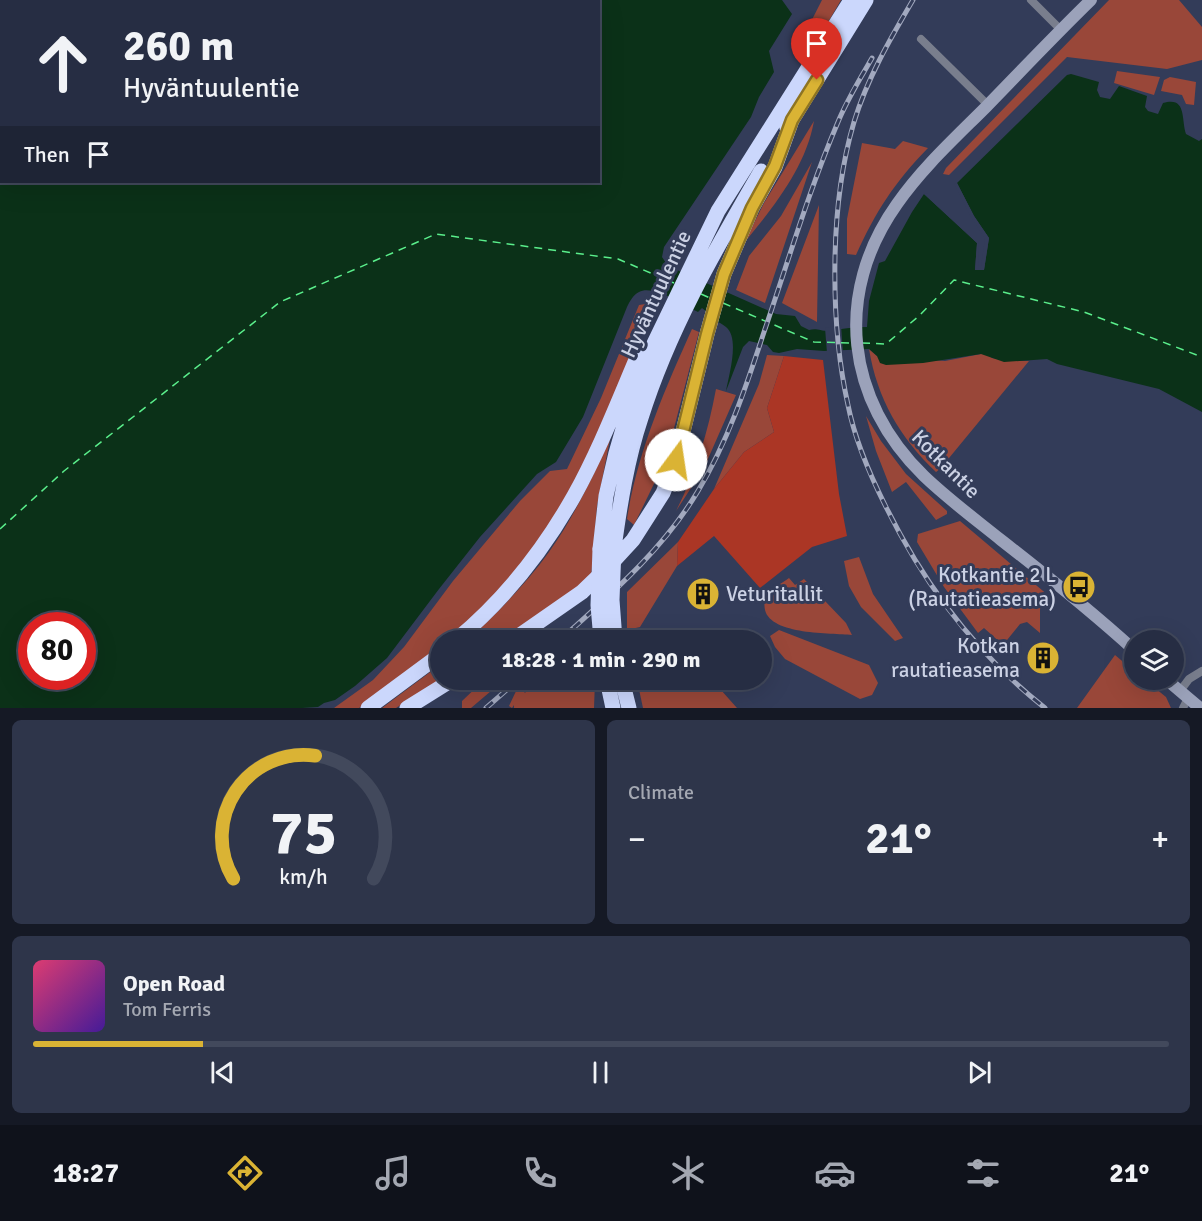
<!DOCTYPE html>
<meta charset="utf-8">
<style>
body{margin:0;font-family:Signika,sans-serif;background:#2e354a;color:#f1f3f6;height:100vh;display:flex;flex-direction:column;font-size:22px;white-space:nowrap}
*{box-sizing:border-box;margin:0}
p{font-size:20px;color:#a4a8b2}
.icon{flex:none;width:33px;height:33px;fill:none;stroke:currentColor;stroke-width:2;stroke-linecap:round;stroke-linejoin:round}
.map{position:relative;height:708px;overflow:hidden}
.drawer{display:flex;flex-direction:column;gap:12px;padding:12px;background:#151925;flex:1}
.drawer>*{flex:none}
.hud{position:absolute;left:0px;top:0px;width:600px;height:183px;box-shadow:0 6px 24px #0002,0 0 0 2px #42495c;background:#262d43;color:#f1f3f6;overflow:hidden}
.buttons{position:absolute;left:1124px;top:630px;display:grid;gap:12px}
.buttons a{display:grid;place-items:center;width:60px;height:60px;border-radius:50%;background:#262d43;box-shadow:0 6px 24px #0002,0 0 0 2px #42495c;font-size:30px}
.speed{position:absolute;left:18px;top:612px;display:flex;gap:12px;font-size:30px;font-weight:700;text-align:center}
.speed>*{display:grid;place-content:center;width:78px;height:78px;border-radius:50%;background:#262d43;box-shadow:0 6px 24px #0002,0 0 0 2px #42495c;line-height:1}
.speed .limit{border:9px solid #d22;background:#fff;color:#111}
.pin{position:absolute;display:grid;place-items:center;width:51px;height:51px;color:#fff;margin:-62px -26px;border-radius:50% 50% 50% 0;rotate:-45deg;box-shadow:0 0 6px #0007}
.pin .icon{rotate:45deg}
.me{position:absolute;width:66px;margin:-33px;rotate:14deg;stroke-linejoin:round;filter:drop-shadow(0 0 4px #0008)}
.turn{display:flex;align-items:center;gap:21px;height:126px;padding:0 24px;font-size:27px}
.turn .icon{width:78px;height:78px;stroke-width:2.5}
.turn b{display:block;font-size:42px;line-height:51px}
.then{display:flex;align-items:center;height:57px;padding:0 24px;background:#0003;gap:12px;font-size:22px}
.big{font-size:45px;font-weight:700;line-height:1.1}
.drawer .widget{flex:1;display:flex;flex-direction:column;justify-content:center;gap:9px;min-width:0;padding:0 21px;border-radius:9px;background:#2e354a}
.drawer .dial{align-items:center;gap:0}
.dial svg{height:156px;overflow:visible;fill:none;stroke:#42495c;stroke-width:7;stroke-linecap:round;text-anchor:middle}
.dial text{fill:#f1f3f6;stroke:none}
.song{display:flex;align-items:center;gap:18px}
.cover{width:72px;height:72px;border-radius:9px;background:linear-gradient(135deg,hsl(340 70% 55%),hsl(260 70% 35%))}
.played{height:6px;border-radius:3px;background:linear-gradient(90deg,#dab334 15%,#42495c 15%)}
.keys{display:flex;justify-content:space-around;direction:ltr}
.heat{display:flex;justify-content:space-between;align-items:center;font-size:33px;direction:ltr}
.drawer .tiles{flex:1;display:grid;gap:12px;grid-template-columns:1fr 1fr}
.widget:last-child{grid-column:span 2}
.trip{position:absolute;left:430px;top:630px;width:342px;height:60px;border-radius:30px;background:#262d43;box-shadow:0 6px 24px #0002,0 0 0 2px #42495c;font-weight:700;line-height:60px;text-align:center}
.tab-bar{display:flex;height:96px;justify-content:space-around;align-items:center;background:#0f121b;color:#a4a8b2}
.tab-bar .icon{width:42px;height:42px}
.tab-bar .selected{color:#dab334}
.tab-bar b{font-size:27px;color:#f1f3f6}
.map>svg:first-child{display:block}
.green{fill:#994739}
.forest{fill:#ab3625}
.water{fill:#0b3118;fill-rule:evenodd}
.pier{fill:#333c59}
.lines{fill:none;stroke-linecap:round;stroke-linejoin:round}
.ferry{stroke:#5aee8b;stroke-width:1.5;stroke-dasharray:8 6;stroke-linecap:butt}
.street{stroke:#797e8d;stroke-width:8}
.secondary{stroke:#9ba2ba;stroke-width:12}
.highway{stroke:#cbd7fc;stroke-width:15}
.rail-casing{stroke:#a2a9bf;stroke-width:5}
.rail{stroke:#333c59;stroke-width:3;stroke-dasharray:9;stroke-linecap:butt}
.highway-bridge{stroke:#cbd7fc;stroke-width:15}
.route-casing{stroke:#8e7422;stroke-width:15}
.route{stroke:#dab334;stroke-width:10}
.labels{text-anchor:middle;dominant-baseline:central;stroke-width:6;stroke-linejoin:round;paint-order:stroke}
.street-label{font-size:21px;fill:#cbd1e4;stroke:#333c59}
.poi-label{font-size:21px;fill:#cbd1e4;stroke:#333c59;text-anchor:end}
</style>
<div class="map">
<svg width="1202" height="708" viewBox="0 0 1202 708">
<rect width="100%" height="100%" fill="#333c59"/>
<path class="green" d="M822,0h19l-38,65 -7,-14z
M1109,0h70l23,27v33l-35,9 -100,-12 -118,118 -6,-1 3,-6z
M1117,71l43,6 -6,18 -40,-12z
M1170,77l26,5 -2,23 -8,-1 -4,-9 -21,-4 3,-11z
M814,121c-8,46 -41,87 -70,122l20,-40z
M903,141l25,7c-34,35 -52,63 -72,107l-9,-1v-35l15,-76 33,6z
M812,162l-47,141 -29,-13 13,-34 32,-40z
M819,205l-2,117 -35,-19z
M652,303c-30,72 -56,152 -99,218 -29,45 -66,84 -106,119h-6v6l-82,62h-25l39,-28 31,-33 49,-66 67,-80 30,-30 17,-2 34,-71 38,-93z
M692,329l7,3 -33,127 -32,66 -7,-6c10,-66 38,-130 65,-190z
M869,349l8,7 68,5 36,-7h6l5,4 17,3h20l-89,108 -4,3c-36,-34 -59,-74 -67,-123z
M767,355l17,1 -17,52 7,24 -30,20 -30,37 45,-105z
M716,389l20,6 -32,73 -28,43c20,-39 32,-79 40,-122z
M866,416l15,25 25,33 41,37v3l-11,6 -30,-38 -14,10 -16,-41z
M610,439l-13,67 -6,72 -37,27 -53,35h-33c29,-27 58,-56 81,-88 25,-35 43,-74 61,-113z
M960,521l89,75 -9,13v24l-13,-11 -7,2 -17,21 -19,-17 -6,5 -34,-46 -27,-45 1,-8z
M678,542l-1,24 -37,61 -13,3v-38z
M859,557l14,37 30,44 -8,3 -34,-34 -12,-21 -5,-25z
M789,578l6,7 9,-6 42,44 6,12c-21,-2 -81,0 -87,-25 -1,-5 -1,-10 2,-14 4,-7 15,-13 22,-18z
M779,630l90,35 9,18 -6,12 -12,4 -75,-40 -10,-12 -5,-11z
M1115,655l19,16v9h11l21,17 5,11h-94z
M441,664v15l-45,29h-14z
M484,680h20l-33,28h-9v-7z
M527,680h34l-28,3 -9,10 7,-3 64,-9 -1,27h-80v-3l-2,3 -3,-2 8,-17z
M637,680l76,1 24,27h-94z"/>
<path class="forest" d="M784,356l39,4 16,134 8,42 -35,11 -52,41 -46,-52 -37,30 1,-24 36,-53 30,-37 30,-20 -7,-24z"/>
<path class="water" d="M0,0h782l10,14 -23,37 5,21 -15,25 -8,20 -87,130 -2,10 6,9 108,48 19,2 6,10 8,4c8,-2 11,1 19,1 13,-2 25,-4 39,-4l2,-26 10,-38 6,-2 27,-49 12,-18 53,49 -2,27h9l5,-32 -15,-22 -17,-33 110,-108 4,-1 28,8 -2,8 3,7 10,2 9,-13 28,10 -2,11 3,4 10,3 5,-11c24,-7 18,16 23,31l13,7 3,-2v273l-43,-23 -102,-25 -10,-5 -43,3 -23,-8 -58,9 -37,2 -6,-2 -3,-7 -8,-7 -45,2 -27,-2 -18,4 -6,-1 -6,-7 -18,-4 -6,6 -17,44c3,-16 14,-53 0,-64 -6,-5 -15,-8 -22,-11l3,-4 -5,-4 -4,4c-14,-7 -45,-28 -59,-20 -6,3 -9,9 -12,15l-44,110 -27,45 -19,12 -57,63 -41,52 -52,69 -32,28 -20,14 -11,3 -6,4 -16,1h-302zM2,2h596v180h-596zM32,626h50v50h-50z"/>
<path class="pier" d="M957,183l17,33 15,22 -5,32h-9l2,-27 -53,-49 4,-1 51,48 -1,26h3l4,-28 -14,-22 -17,-33z
M841,325l2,28h-16l-2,-25z"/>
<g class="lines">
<path class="ferry" d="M701,294l9,4
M723,303l91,39 37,1
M862,343l24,1 34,-29 34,-35 130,32 118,45
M0,529l64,-58 216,-169 156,-68 182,25 56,24"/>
<path class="street" d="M1031,0l30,30
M921,39l67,66
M1180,691l9,-12 13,-8
M1183,708l5,-10"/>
<path class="secondary" d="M1091,0c-36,35 -70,71 -105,107 -31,31 -64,61 -89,97 -64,90 -51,196 27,272 24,23 51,43 77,64 45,35 90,71 133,110
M1167,680l33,28"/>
<path class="highway" d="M787,128l79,-128
M614,548c6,-44 13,-88 27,-130 27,-87 74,-168 120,-247
M600,549l6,-53 10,-43 11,-38 20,-57 71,-147 133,-211
M456,640c48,-40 87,-89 118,-144 25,-45 44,-94 64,-141
M513,640l69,-48 28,-27 23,-25 30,-47 13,-33 31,-126 17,-60 28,-66 23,-41 17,-47
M607,680l6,28
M622,680l7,28
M368,708l73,-54
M407,708l45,-28"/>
<g class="rail-casing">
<path id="rail" d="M913,0c-23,39 -46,79 -59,122 -13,44 -18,89 -19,135 -1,50 2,99 13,148 7,36 22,70 38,102 39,79 89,146 159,201
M741,633l2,7
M560,640c50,-45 103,-90 138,-149 30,-50 48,-104 66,-159 24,-70 45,-142 74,-210 9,-22 22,-43 34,-64
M486,708l32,-28"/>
</g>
<use href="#rail" class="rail"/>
<path class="highway-bridge" d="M614,548l-2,52 3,40
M600,549l-2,56 3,35"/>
</g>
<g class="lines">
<g class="route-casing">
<path id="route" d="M676,460l31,-126 17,-60 28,-66 23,-42 17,-46 25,-40"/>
</g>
<use href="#route" class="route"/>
</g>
<defs>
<g id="bus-disc" transform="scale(1.725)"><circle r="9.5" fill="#dab334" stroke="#333c59"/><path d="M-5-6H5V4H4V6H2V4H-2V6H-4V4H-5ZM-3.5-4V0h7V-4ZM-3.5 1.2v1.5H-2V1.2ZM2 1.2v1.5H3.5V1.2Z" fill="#111"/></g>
<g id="building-disc" transform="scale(1.725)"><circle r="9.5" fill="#dab334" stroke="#333c59"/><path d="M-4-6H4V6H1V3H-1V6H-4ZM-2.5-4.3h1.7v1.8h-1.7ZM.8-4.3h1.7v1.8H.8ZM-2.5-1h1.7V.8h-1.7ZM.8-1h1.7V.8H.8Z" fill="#111"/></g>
</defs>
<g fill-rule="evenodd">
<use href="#bus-disc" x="1079" y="587"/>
<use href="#building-disc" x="703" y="594"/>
<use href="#building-disc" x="1043" y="658"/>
</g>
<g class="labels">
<g class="street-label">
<text transform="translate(656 294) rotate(-65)">Hyväntuulentie</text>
<text transform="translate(946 464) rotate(45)">Kotkantie</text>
</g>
<g class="poi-label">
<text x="1056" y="575">Kotkantie 2 L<tspan x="1056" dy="24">(Rautatieasema)</tspan></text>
<text x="726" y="594" text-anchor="start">Veturitallit</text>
<text x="1020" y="646">Kotkan<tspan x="1020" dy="24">rautatieasema</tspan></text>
</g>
</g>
</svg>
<div class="buttons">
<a><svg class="icon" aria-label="layers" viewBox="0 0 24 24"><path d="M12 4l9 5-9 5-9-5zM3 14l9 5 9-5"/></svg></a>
</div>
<div class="speed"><div class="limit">80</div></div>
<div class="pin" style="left:817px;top:80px;background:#d93025"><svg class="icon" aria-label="arrive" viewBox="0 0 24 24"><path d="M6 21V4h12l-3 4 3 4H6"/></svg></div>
<svg class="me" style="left:676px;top:460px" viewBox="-20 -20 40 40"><circle r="19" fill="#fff"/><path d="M0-13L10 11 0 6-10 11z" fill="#dab334"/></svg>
<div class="trip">18:28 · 1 min · 290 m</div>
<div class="hud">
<div class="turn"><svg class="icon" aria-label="ahead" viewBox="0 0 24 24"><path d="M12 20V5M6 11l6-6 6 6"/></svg><div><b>260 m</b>Hyväntuulentie</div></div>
<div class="then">Then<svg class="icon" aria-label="arrive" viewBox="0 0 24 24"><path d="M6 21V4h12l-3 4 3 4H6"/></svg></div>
</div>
</div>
<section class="drawer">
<div class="tiles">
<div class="widget dial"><svg viewBox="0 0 100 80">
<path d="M14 69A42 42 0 1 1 86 69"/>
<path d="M14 69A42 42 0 0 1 56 6" stroke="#dab334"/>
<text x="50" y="56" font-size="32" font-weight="700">75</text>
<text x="50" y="72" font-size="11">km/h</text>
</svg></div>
<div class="widget"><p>Climate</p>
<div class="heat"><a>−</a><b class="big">21°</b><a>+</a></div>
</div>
<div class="widget">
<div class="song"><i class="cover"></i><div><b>Open Road</b><p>Tom Ferris</p></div></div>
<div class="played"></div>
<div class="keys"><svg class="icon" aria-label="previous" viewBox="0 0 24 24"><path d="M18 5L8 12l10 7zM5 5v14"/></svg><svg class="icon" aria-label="pause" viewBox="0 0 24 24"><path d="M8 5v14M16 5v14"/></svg><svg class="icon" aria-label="next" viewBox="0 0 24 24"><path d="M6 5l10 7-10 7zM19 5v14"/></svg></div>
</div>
</div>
</section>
<nav class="tab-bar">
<b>18:27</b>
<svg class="icon selected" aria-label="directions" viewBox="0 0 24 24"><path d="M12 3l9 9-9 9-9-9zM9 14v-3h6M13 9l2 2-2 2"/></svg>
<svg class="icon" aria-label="music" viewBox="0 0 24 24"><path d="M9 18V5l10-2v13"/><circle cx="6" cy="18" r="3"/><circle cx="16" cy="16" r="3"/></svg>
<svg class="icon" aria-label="phone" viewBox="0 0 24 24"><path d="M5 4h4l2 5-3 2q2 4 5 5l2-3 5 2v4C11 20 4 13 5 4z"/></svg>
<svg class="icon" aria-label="climate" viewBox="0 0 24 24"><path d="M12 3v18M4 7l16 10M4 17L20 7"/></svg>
<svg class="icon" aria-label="car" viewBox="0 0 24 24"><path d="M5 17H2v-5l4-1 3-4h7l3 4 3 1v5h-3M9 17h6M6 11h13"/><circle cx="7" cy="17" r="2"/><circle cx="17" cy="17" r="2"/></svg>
<svg class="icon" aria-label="filters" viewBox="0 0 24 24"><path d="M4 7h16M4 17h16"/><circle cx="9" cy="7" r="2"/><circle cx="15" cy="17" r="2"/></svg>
<b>21°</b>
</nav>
